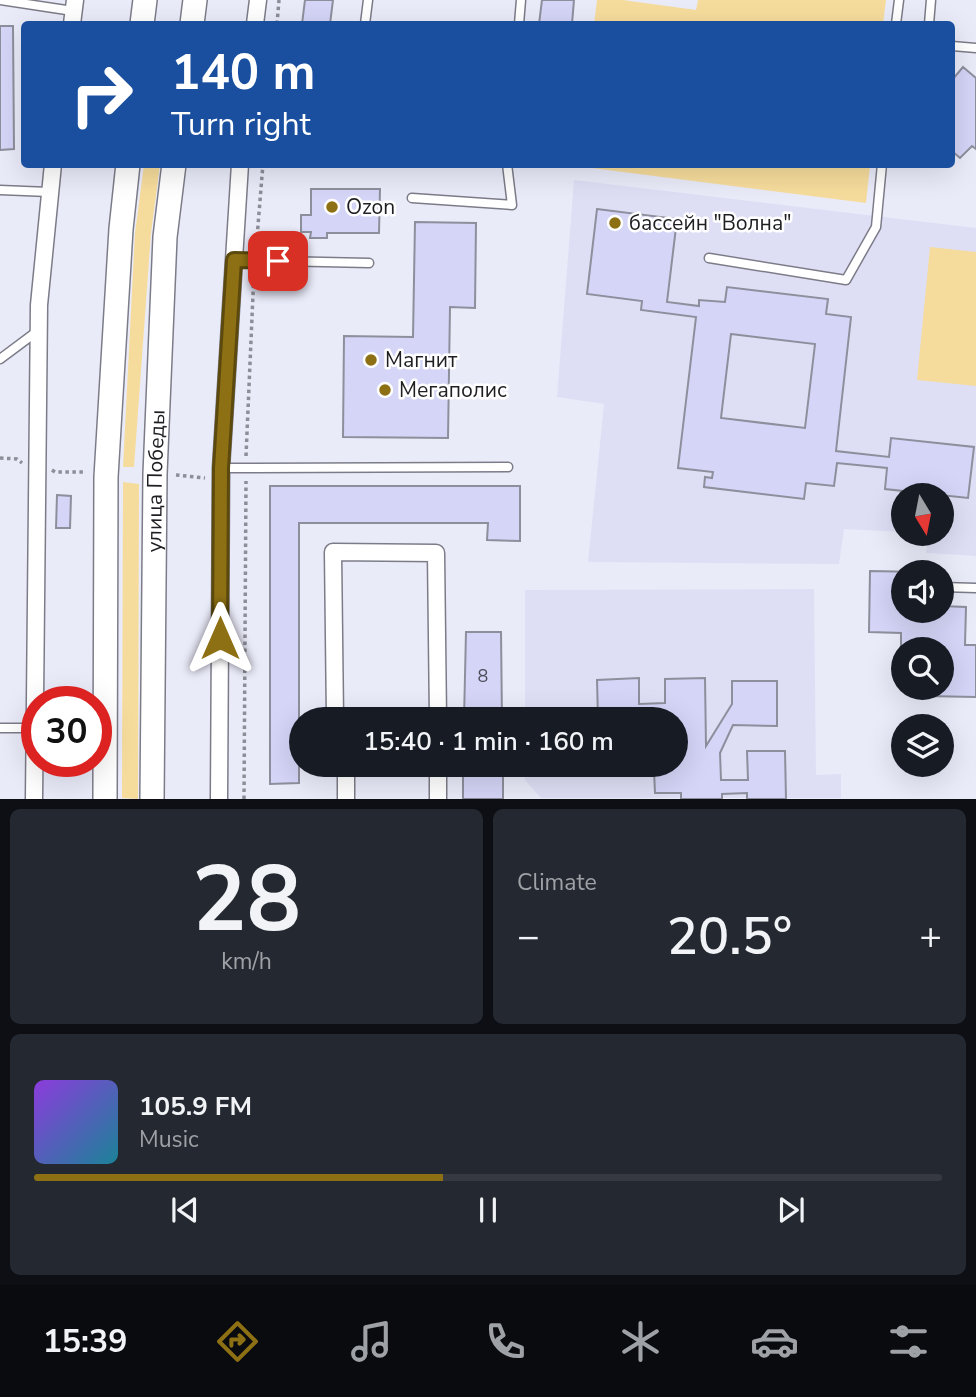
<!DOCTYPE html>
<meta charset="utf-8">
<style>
body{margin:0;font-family:"Nunito Sans",sans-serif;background:#242831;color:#f1f3f6;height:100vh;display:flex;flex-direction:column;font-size:26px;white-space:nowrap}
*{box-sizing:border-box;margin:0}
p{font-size:23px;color:#9ea1a6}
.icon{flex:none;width:38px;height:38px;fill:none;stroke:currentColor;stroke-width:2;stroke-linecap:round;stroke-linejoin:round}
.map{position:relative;height:799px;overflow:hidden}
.sheet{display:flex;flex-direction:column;gap:10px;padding:10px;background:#0d0f14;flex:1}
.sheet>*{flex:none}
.banner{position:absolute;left:21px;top:21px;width:934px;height:147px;border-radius:7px;box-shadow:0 7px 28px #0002;background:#1a4fa0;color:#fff;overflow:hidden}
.needle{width:46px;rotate:170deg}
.tools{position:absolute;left:891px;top:483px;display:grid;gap:14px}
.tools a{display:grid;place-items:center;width:63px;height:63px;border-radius:50%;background:#171b24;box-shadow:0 7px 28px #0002;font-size:35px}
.speed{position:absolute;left:21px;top:686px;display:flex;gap:14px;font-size:35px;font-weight:700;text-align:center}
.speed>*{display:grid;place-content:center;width:91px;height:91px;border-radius:50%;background:#171b24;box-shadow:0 7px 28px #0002;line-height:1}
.speed .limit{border:10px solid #d22;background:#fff;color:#111}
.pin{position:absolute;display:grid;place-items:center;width:60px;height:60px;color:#fff;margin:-30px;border-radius:14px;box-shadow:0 4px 10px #0006}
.me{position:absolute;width:77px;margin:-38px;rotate:0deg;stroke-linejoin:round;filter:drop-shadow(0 0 5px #0008)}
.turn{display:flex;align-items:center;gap:24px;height:147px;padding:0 35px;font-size:32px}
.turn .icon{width:91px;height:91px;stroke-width:2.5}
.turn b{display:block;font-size:49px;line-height:60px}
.big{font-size:52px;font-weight:600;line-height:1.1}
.sheet .card{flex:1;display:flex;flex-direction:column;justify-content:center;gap:10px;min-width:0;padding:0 24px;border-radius:10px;background:#242831}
.sheet .dial{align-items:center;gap:0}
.dial b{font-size:91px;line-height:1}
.song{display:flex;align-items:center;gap:21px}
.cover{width:84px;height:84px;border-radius:10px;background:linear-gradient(135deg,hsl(270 70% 55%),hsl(190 70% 35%))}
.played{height:7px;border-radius:4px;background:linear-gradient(90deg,#8e7014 45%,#363941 45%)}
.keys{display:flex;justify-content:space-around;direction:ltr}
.heat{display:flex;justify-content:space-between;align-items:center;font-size:38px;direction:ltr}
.sheet .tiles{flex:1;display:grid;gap:10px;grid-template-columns:1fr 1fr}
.card:last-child{grid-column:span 2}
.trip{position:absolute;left:289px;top:707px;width:399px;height:70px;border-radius:35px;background:#171b24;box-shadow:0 7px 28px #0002;font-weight:600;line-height:70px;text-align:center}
.dock{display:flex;height:112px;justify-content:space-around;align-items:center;background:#090b0e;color:#9ea1a6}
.dock .icon{width:49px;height:49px}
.dock .active{color:#8e7014}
.dock b{font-size:32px;color:#f1f3f6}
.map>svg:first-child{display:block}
.built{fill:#dedff5}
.green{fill:#f6dc9c}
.building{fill:#d4d5f7;stroke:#8e8f9c;stroke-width:2;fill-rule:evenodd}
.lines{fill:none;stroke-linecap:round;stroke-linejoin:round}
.lane-casing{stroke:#7c7c89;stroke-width:11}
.street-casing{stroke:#7c7c89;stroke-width:19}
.secondary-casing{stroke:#7c7c89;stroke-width:26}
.path{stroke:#8d8e98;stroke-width:3.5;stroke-dasharray:3.5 3.5;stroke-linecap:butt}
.lane{stroke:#fff;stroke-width:8}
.street{stroke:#fff;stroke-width:16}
.secondary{stroke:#fff;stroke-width:23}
.route-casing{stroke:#5c490d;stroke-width:18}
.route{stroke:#8e7014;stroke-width:12}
.poi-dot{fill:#8e7014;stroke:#fff;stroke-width:2.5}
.labels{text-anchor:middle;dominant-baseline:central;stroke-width:5;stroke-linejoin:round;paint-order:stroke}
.number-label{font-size:18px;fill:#4c4c58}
.poi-label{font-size:21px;fill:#1e1e23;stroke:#fff;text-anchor:start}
.street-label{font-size:21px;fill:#1e1e23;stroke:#fff}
</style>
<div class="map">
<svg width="976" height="799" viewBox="0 0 976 799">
<rect width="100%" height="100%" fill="#eaebf9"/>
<path class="built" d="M574,180l402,48v328l-50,-3 3,-19h13v-39h-39v37l-59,-3 -5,35 -251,-2 16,-158 -47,-7z
M814,589l2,186 25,-1v24h-300l-16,-18v-15h151v-46h-151v-129z"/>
<path class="green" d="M597,0h26l73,10 2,-10h188l-3,24h-289z
M576,164h294v1l-4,38 -290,-37z
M144,165h16l-9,68 -17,234h-11l12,-234z
M930,247l46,5v134l-59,-6z
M123,482l16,2 -1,315 -16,-1z"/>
<path class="building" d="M305,0h28l-3,24h-28z
M542,0h32l-2,24h-33z
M0,26h13l1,123 -14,1z
M963,67l13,11v71l-4,-3 -12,12 -8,-7v-71z
M311,189h69l-1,44h-52v5h-17l1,-6h-10v-17h10z
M597,209l80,10 -10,83 32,4v-6l26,2 2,-15 101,12 -2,15 25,3 -15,134 53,6 2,-19 83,9 -6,51 -83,-9 2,-21 -50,-5 -3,23 -28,-3 -2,16 -100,-12 1,-10 7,1 1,-6 -35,-4 18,-151 -55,-7 1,-9 -55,-7zM731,334l84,10 -10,84 -84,-10z
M415,222l61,1 -1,85 -25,-1 -2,131 -105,-1 1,-101 69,1z
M270,486h250v55l-33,-1 1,-17h-189v260l-29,1z
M57,495l14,1 -1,32h-14z
M870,571l51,1h-18v39h39v-5l24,1 -1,38h11v52l-51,-1v-8h17v-39h-39v2h-2v-18l-32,-1z
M466,632h35l1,87h-38z
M639,678v26l26,-1v-24l40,-1 1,68 26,-42v-23h45v45l-44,-1 -13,28 1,27h27l-1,-29h38l1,48h-39v-6l-25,1v5h-41v-6h-26l-1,-23h-6v-5h28v-46h-78l-1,-39z
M463,765h40v34h-40z"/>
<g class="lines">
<g class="lane-casing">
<path id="lane" d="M0,0l73,11
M365,24l3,-24
M519,24l2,-24
M896,24l3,-24
M929,24l2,-24
M952,46l24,2
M0,190l49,2
M412,198l100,7 -5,-41
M709,258l137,22 30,-53 6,-63
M234,260l135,3
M0,359l39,-29
M221,468l287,-1
M942,587l34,1
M0,728h34"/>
</g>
<g class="street-casing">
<path id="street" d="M72,24l3,-24
M255,24l3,-24
M335,719l-2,-167 103,1 2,166
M346,765v34
M438,765v34
M34,799l5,-494 14,-141
M219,799l2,-331 19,-304"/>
</g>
<g class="secondary-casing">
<g id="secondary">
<path d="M142,24l3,-24"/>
<path d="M192,24l3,-24"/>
<path d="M105,799l1,-322 15,-248 7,-65"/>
<path id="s1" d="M152,799l3,-325 10,-237 9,-73"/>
</g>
</g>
<path class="path" d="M277,24l2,-24
M256,250l7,-86
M246,456l8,-185
M0,458l17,1 5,4
M52,470l3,2h29
M176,475l29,3
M244,799l2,-318"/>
<use href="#lane" class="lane"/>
<use href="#street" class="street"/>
<use href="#secondary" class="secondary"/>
</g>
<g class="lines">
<g class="route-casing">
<path id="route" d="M220,638l1,-170 13,-208 44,1"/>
</g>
<use href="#route" class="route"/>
</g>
<g class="poi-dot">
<circle cx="332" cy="207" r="7"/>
<circle cx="615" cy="223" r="7"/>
<circle cx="371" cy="360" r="7"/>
<circle cx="385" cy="390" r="7"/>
</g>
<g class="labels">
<g class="number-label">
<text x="483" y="676">8</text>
</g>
<g class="poi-label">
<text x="346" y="207">Ozon</text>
<text x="629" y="223">бассейн "Волна"</text>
<text x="385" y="360">Магнит</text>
<text x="399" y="390">Мегаполис</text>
</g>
<g class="street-label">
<text stroke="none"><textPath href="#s1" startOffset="318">улица Победы</textPath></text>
</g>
</g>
</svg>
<div class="tools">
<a><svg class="needle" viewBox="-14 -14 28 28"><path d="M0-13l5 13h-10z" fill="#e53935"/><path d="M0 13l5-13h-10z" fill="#9ea1a6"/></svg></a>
<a><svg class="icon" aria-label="sound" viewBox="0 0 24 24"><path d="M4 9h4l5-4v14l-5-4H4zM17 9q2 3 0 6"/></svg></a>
<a><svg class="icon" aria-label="search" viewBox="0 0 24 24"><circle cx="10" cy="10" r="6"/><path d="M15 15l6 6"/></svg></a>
<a><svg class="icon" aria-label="layers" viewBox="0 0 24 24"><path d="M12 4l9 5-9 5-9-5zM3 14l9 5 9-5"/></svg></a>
</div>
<div class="speed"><div class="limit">30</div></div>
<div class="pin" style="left:278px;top:261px;background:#d93025"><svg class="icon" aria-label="arrive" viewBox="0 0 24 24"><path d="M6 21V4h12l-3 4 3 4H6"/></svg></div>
<svg class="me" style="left:220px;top:638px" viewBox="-20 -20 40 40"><path d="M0-17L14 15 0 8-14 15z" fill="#8e7014" stroke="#fff" stroke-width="4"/></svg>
<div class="trip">15:40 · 1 min · 160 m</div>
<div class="banner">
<div class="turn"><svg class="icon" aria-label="right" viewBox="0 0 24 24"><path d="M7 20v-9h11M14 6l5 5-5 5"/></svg><div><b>140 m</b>Turn right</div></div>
</div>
</div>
<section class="sheet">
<div class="tiles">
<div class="card dial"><b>28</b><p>km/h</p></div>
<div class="card"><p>Climate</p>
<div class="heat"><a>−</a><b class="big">20.5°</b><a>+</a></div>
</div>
<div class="card">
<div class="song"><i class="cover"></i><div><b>105.9 FM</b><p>Music</p></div></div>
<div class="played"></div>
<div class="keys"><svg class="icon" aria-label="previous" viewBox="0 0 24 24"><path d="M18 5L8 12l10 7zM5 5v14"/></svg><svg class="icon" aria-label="pause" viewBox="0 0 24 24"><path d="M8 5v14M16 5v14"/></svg><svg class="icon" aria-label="next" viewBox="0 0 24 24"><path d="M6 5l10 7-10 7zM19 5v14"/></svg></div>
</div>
</div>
</section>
<nav class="dock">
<b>15:39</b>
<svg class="icon active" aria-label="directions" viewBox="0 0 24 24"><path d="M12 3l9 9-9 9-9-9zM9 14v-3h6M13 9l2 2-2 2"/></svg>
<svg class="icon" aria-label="music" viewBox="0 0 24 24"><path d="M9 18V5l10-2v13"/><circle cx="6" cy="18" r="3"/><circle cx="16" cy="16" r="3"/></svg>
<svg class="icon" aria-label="phone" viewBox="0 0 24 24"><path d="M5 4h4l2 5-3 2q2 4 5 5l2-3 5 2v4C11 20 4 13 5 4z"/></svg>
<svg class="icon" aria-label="climate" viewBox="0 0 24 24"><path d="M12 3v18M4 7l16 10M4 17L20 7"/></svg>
<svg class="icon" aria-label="car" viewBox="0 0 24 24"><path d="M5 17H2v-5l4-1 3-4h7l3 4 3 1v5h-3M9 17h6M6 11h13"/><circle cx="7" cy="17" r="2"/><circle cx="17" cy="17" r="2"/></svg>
<svg class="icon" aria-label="filters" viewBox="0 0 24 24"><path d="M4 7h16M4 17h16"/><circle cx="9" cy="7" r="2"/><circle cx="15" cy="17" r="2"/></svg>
</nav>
